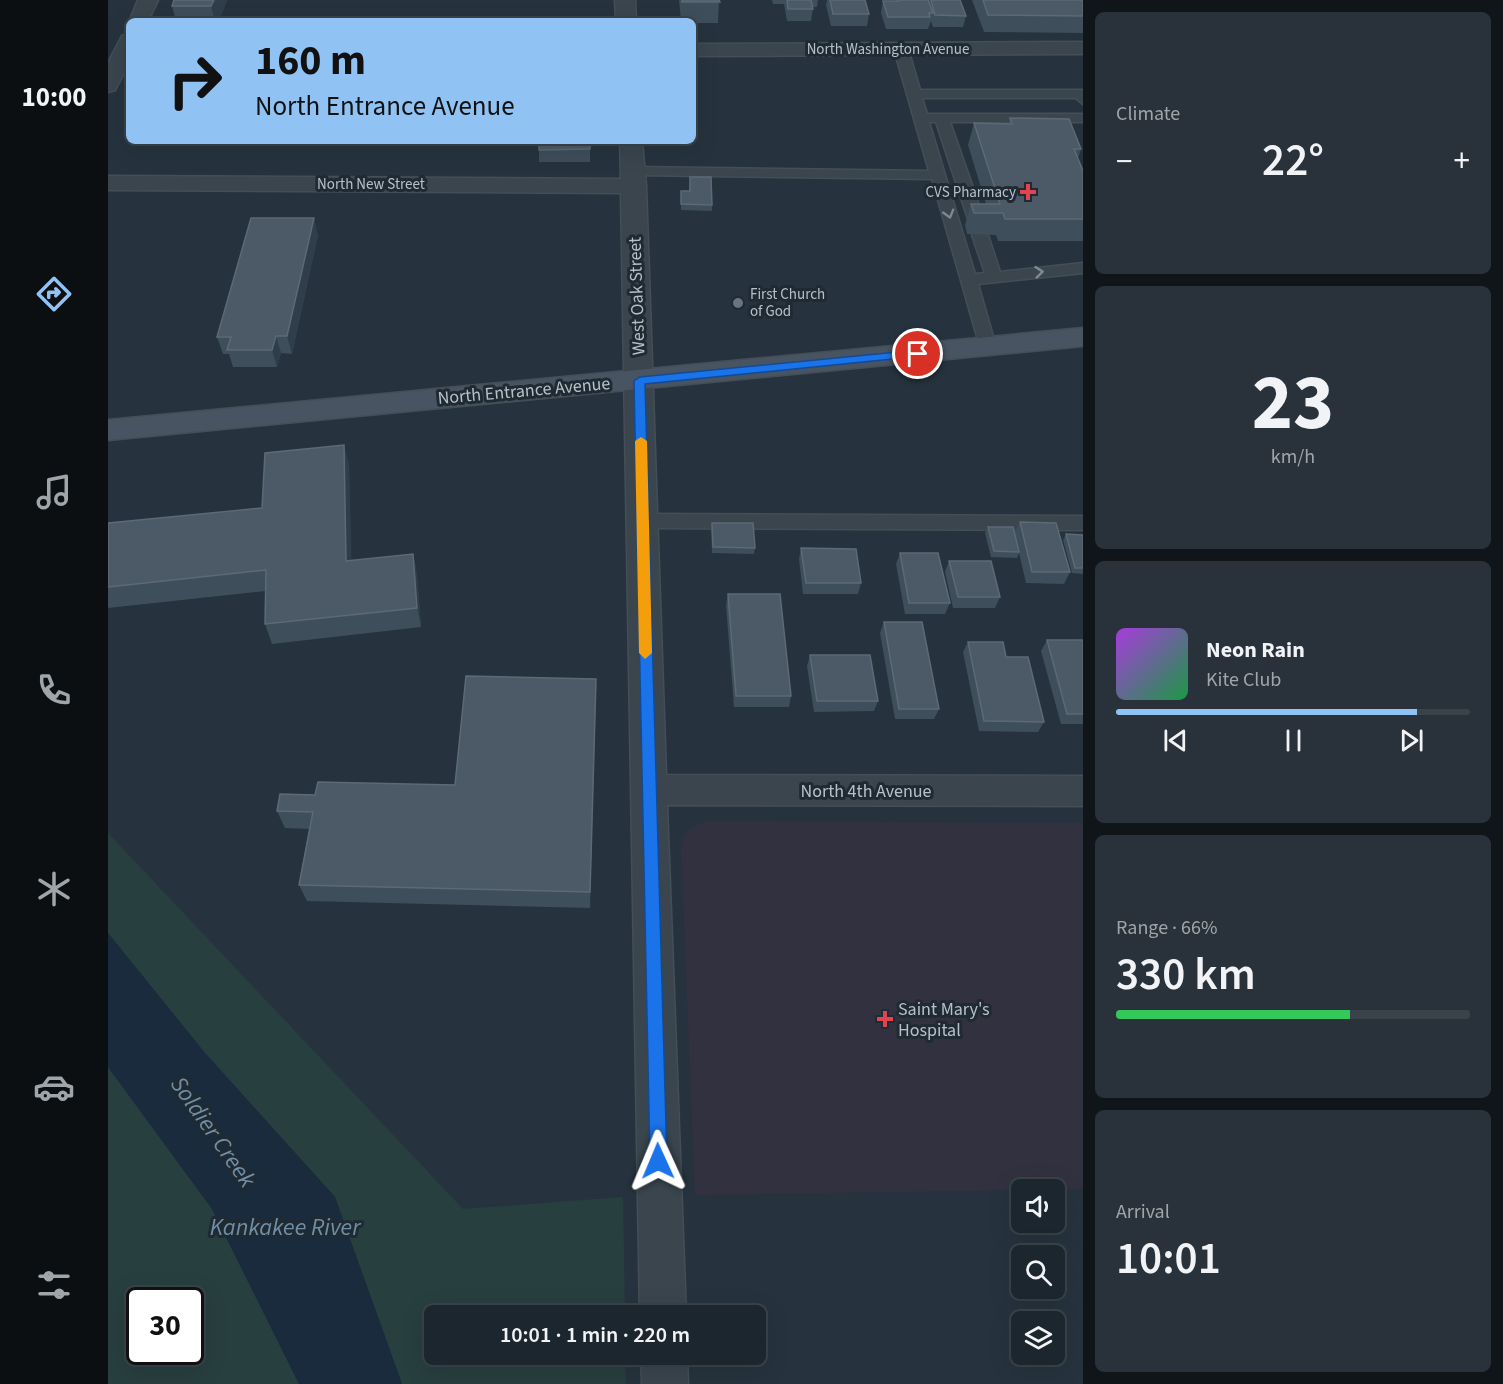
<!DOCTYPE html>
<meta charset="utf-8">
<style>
body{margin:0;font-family:"Source Sans 3",sans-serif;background:#29323a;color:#f1f3f6;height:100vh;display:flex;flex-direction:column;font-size:22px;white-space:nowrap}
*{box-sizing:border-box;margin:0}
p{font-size:20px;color:#a0a5aa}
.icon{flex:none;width:33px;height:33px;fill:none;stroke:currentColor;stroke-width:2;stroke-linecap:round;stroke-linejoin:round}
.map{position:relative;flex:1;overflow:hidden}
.panel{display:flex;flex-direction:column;gap:12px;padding:12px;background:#0f1519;width:420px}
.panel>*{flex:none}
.top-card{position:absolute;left:18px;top:18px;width:570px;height:126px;border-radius:9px;box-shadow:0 6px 24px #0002,0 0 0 2px #3a434a;background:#90c3f4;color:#111;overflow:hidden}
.tools{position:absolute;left:903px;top:1179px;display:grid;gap:12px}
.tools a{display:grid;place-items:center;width:54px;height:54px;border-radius:9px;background:#1c262e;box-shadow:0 6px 24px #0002,0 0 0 2px #3a434a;font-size:30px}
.speed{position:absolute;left:18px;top:1287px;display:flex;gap:12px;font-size:30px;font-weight:700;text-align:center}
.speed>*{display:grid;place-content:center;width:78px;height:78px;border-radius:50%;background:#1c262e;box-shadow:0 6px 24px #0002,0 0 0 2px #3a434a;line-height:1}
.speed .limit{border:3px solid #111;border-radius:9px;background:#fff;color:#111}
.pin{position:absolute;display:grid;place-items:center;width:51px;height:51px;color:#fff;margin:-26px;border:3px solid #fff;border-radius:50%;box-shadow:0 2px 6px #0007}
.me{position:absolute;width:66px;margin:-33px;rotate:359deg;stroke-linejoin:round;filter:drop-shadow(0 0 4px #0008)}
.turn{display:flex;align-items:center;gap:21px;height:126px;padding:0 30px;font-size:27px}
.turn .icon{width:78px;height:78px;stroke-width:2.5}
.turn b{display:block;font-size:42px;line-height:51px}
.big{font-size:45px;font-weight:600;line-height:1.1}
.panel .card{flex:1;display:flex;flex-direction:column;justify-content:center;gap:9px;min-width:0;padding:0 21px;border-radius:9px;background:#29323a}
.panel .dial{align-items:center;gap:0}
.dial b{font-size:78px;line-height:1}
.song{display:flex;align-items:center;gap:18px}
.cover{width:72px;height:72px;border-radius:9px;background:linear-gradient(135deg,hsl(280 70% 55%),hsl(140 70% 35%))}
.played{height:6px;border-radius:3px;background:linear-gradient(90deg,#90c3f4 85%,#3a434a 85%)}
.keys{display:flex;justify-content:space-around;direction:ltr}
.heat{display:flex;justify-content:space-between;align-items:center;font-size:33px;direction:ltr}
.charge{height:9px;border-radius:4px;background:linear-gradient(90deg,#34c759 66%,#3a434a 0)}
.trip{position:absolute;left:316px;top:1305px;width:342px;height:60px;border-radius:9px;background:#1c262e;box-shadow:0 6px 24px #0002,0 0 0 2px #3a434a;font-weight:600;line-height:60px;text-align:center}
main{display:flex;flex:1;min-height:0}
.dock{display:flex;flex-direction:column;width:108px;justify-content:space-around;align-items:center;background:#0b0f12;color:#a0a5aa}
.dock .icon{width:42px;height:42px}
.dock .current{color:#90c3f4}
.dock b{font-size:27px;color:#f1f3f6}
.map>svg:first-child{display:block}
.medical{fill:#32313f}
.green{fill:#283f3f;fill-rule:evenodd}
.water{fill:#192b3c}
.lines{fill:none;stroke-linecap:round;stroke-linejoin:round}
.service-casing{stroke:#434e57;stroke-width:3}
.minor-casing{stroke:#434e57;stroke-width:3}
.secondary-casing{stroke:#434e57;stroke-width:3}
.service{fill:#3a454e;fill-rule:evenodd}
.minor{fill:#3a454e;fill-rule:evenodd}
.secondary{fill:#485461;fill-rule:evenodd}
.wall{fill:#3e4e5a}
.shaded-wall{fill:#2f3e4a}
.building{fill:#4b5a66;stroke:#5c6a76;stroke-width:1.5}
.oneway{stroke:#7e8992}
.route{fill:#1a73e8;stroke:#114b97;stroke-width:1.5}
.slow{fill:#f59e0b}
.health-dot{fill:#e0444e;stroke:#1f2a33;stroke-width:2}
.worship-dot{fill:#6b7280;stroke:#1f2a33;stroke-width:2}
.labels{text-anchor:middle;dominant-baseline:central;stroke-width:6;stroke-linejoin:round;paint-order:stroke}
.far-street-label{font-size:15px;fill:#b6c0c9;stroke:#1f2a33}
.far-poi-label{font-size:15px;fill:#b6c0c9;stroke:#1f2a33;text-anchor:end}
.street-label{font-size:18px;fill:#b6c0c9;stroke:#1f2a33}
.poi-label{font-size:18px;fill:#b6c0c9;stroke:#1f2a33;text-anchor:start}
.near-water-label{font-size:24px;font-style:italic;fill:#708ea6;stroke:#1f2a33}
</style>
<main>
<nav class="dock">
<b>10:00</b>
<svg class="icon current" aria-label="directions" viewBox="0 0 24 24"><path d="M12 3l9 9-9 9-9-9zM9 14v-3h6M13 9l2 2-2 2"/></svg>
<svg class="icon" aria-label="music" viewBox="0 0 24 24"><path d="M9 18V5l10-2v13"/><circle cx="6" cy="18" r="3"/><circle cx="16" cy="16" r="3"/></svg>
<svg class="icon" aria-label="phone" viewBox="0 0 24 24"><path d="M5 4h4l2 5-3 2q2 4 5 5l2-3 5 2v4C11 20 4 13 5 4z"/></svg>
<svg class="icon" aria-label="climate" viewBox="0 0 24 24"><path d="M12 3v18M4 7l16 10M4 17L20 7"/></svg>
<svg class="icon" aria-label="car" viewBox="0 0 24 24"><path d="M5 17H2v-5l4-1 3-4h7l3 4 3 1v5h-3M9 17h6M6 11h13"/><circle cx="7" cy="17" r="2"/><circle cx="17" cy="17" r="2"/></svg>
<svg class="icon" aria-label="filters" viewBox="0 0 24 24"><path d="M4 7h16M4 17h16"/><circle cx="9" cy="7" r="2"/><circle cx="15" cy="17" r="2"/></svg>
</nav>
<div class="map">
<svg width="975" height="1384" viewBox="0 0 975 1384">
<rect width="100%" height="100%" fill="#26333e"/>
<path class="medical" d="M600,821l375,2v366l-388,6 -14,-346 3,-14 10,-9z"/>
<path class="green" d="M0,833l355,376 160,-12 2,118 -190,1v38l190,1 1,29h-224l-67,-187 -130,-144 -97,-120z
M0,1067l104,142 87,175h-191zM32,1300h50v52h-50z"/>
<path class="water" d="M0,933l97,120 130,144 67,187h-103l-87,-175 -104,-142z"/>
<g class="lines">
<g class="service-casing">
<path id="service" d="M793,45l7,4 12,41h163v14l-7,-6h-154l5,16h156v8h-133l36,103 -8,5 -8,-5 -34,-103h-7l46,152 10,-1 -13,-38 8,-5 8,5 12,37 83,-9v10l-105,11 18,63 -2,4 -6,2 -8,-6 -48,-168 -299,-4 -7,-4 7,-4 296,4 -35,-122z
M534,514l441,2v14l-441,-2 -7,-2 -2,-5 2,-5z"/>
</g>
<g class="minor-casing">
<path id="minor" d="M30,0h20l-10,21 -19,1z
M507,0h20l1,21h-20z
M21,34v29l-14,27 -7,2v-29l14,-27z
M975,42v12l-390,2v-12z
M512,141h22l4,45 20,589 417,1v30l-416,-1 19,511h-46l-19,-1123 -513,-3v-14l513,3z
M533,1354h46l1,30h-46z"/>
</g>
<g class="secondary-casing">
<path id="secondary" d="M975,328v18l-975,94v-20z"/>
</g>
<use href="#service" class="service"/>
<use href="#minor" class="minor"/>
<use href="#secondary" class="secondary"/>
</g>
<path class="wall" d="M119,0l-8,21h-43l-4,-15z
M571,0h40l-1,23h-25v-2h-12z
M664,0h46l-1,7h-4l-2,14h-24l-3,-17h-11z
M719,0h38l4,14 -2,12h-36l-5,-21z
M789,0h34l35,16 -3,11h-30l-2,-6 -3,8h-42l-5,-16 2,-12h14z
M864,0h111v33l-99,-1z
M902,118l71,31 -3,9 5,13v70h-85l-2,-6 -29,-1 -2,-9 6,-21h15l-18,-59 6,-22 34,1z
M482,141v21h-51v-12z
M582,177l22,28v6l-31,-1v-19h8z
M210,235l-26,119 -11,-1 -4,14h-44l-4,-13h-6l-6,-17z
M236,445l5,21 2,94 62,-6 4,21 4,52 -149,17 -7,-20 1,-33 -158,17v-85l154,-15z
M912,522l50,50 -6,12 -38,-1 -7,-30 -2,5 -26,-1 -6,-24 3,-6 26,6z
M604,523l43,25 -1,6 -42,-1 -1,-25z
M958,534l17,1v39l-11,-1 -9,-33z
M693,548l60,35 -3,11h-55l-4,-35z
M792,553l50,50 -5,11h-40l-9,-50z
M841,561l51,36 -5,11h-42l-8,-36z
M620,594l63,102 -2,11h-55l-8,-102z
M776,622l55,87 -5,10h-39l-15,-86z
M939,640h36v84h-22l-20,-73z
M860,642l38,15 38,65 -6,10 -59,-1 -16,-79z
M702,655l68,46 -4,10 -60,1 -7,-46z
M488,679l-6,229 -283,-7 -8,-16 10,-56 -24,-1 -8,-17 38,-16 140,-10z"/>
<path class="shaded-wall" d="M106,0h13l-8,21h-4l-4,-15z
M206,218l4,17 -26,119 -5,-18z
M168,336l5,17 -4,14 -5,-17z
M236,445l5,21 3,115 -6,-20z
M305,554l4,21 4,52 -4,-19z
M488,679v19l-6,210v-16z"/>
<path class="building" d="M66,0h40l-3,6h-39z
M574,0h37l1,2h-38z
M679,0h24l2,9h-25z
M722,0h35l4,14h-36z
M790,0h30l5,13h-4l1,4h-42l-5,-16h15z
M823,0h29l6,16 -31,-1z
M875,0h100v16l-95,-1z
M902,118l59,1 12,30h-7l9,22v48h-78l-2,-6h-29l-3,-9h29l-26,-81 38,1z
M431,141h51v8l-51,1z
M582,177h21l1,28 -31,-1v-13h9z
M143,218h63l-27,118h-11l-4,14h-45l4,-13h-14z
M236,445l2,116 67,-7 4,54 -152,16 1,-54 -158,17v-64l154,-15 3,-55z
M912,522l36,1 14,49h-38z
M604,523h41l2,25 -42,-1z
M880,527h25l6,25 -25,-1z
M958,534l17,1v33h-8z
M693,548l55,1 5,34h-55z
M792,553h38l12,50h-41z
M841,561h42l9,36h-42z
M620,594h52l11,102h-55z
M776,622h38l17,87h-40z
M939,640h36v74h-16z
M860,642h35l3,15h22l16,65 -60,-1z
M702,655h60l8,46h-61z
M358,676l130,3 -6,213 -291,-7 14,-73 -36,-1 3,-17 35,1 3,-13 137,3z"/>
<defs><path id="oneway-chevron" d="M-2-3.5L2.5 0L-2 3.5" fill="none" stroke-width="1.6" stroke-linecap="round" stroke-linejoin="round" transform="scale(1.5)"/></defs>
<g class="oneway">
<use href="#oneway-chevron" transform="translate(841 214) rotate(74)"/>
<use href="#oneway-chevron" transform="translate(931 272) rotate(-6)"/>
</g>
<path class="route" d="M810,350l6,4 -2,2 -277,28 22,777 -2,6 -7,3 -6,-3 -2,-6 -16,-780 6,-4z"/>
<path class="slow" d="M533,437l6,4 5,212 -7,6 -6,-6 -4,-212z"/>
<g class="health-dot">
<path d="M917 183h6v6h6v6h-6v6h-6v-6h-6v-6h6z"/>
<path d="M774 1010h6v6h6v6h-6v6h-6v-6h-6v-6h6z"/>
</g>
<circle class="worship-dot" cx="630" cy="303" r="6"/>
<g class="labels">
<g class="far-street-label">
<text x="780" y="49">North Washington Avenue</text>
<text x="263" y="184">North New Street</text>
</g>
<g class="far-poi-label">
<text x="908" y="192">CVS Pharmacy</text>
<text x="642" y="294" text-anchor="start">First Church<tspan x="642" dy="17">of God</tspan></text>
</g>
<g class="street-label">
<text transform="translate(529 296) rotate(-92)">West Oak Street</text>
<text transform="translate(416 391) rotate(-5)">North Entrance Avenue</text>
<text x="758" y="791">North 4th Avenue</text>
</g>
<g class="poi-label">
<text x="790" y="1009">Saint Mary's<tspan x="790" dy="21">Hospital</tspan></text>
</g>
<g class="near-water-label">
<text transform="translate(105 1132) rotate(55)">Soldier Creek</text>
<text x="177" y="1227">Kankakee River</text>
</g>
</g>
</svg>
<div class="tools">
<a><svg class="icon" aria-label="sound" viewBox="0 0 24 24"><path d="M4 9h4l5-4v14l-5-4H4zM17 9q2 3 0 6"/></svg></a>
<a><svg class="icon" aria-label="search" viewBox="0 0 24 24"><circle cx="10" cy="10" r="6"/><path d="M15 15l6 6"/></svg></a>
<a><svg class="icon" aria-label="layers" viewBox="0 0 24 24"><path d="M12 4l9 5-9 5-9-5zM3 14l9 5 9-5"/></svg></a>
</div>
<div class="speed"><div class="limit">30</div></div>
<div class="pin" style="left:810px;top:354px;background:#d93025"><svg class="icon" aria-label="arrive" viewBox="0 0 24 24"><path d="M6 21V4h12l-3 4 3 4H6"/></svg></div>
<svg class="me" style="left:550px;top:1161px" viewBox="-20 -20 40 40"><path d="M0-17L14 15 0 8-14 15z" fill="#1a73e8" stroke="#fff" stroke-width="4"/></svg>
<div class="trip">10:01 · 1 min · 220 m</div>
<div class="top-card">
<div class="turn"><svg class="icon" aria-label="right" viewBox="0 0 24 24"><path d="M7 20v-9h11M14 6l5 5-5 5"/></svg><div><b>160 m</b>North Entrance Avenue</div></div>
</div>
</div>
<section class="panel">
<div class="card"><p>Climate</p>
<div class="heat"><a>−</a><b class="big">22°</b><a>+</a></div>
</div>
<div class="card dial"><b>23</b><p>km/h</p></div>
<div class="card">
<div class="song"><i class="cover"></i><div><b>Neon Rain</b><p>Kite Club</p></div></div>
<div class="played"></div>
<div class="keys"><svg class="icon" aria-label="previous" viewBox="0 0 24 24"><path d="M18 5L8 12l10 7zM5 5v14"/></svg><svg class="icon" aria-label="pause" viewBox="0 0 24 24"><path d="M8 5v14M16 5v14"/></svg><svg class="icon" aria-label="next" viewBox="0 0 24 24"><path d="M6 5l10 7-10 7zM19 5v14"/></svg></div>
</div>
<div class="card"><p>Range · 66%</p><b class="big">330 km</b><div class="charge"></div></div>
<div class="card"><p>Arrival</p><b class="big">10:01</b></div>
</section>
</main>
